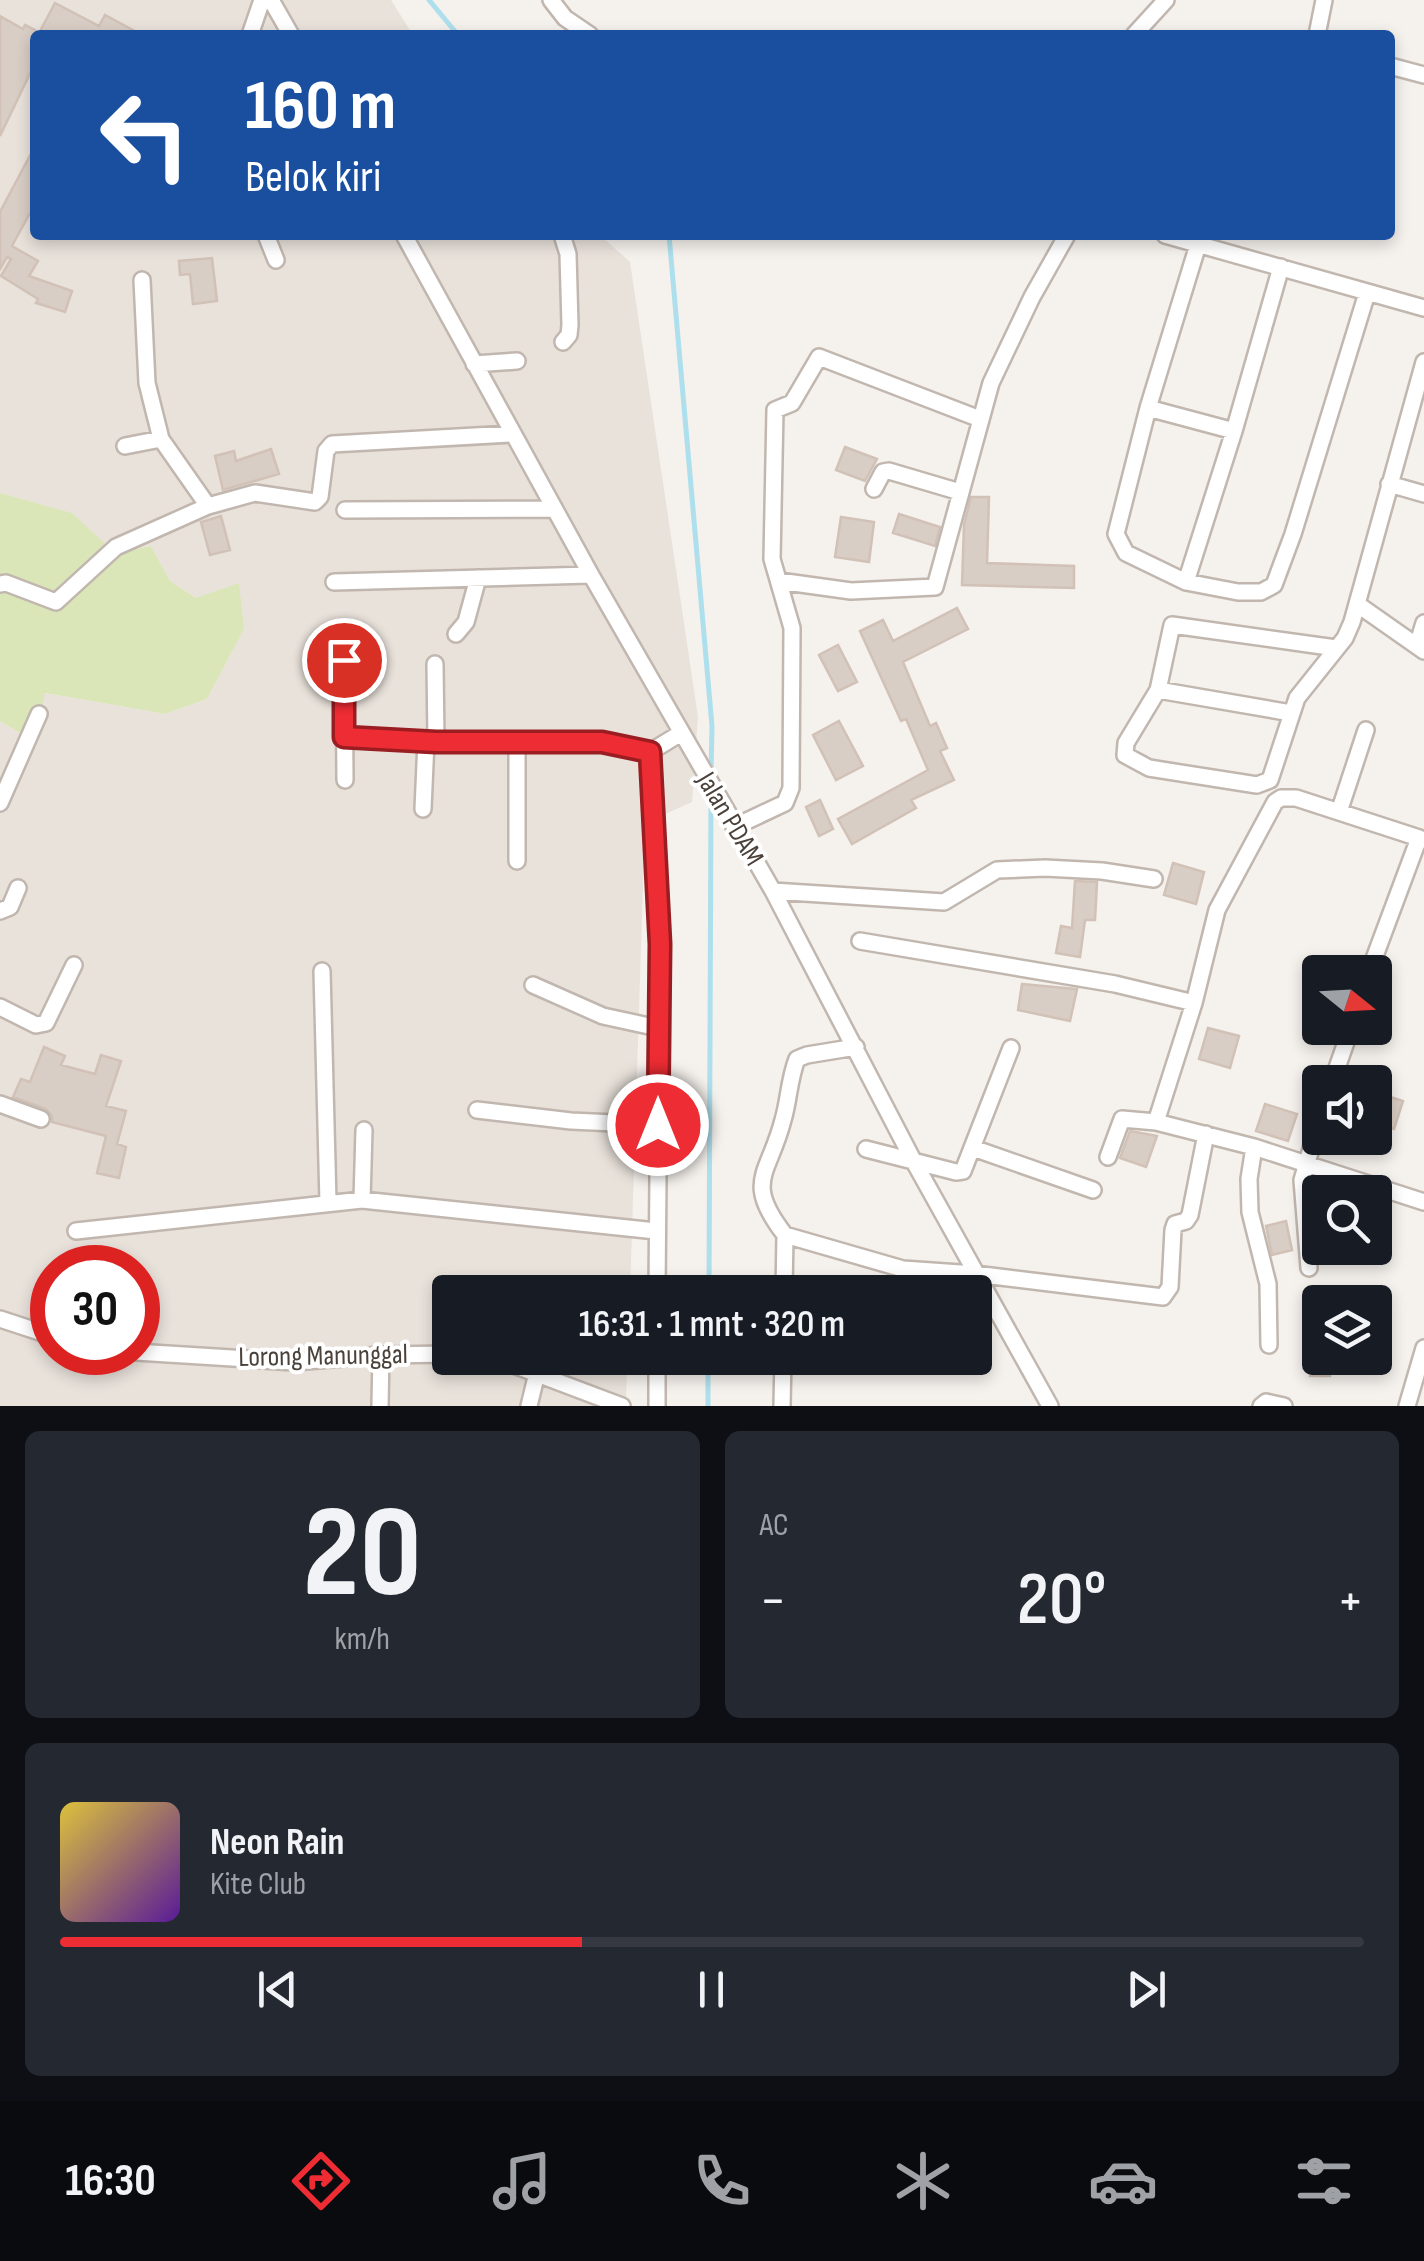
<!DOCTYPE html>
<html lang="id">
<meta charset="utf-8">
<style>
body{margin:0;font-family:"Sofia Sans Condensed",sans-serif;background:#242831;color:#f1f3f6;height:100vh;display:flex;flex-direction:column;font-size:38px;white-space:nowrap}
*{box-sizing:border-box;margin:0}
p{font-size:32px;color:#9ea1a6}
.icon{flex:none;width:55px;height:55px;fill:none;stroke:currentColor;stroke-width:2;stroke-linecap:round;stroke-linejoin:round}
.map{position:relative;height:1406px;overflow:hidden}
.drawer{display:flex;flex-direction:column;gap:25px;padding:25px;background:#0d0f14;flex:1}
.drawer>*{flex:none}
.banner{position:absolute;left:30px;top:30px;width:1365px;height:210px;border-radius:10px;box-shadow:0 5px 15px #0003;background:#1a4fa0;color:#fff;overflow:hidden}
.needle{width:65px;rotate:108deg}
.buttons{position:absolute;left:1302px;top:955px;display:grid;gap:20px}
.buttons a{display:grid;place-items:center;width:90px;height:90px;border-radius:10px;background:#171b24;box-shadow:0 5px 15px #0003;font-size:50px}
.speed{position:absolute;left:30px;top:1245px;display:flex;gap:20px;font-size:50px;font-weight:700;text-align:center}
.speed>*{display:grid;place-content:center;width:130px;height:130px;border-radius:50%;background:#171b24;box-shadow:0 5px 15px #0003;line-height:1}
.speed .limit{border:15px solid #d22;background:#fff;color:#111}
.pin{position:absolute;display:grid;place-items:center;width:85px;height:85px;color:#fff;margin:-42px;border:5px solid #fff;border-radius:50%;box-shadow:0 2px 10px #0007}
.me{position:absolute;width:110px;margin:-55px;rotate:0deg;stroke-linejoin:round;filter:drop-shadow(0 0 8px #0008)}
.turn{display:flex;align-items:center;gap:35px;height:210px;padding:0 50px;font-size:45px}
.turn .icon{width:130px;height:130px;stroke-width:2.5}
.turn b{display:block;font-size:70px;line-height:85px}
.big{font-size:75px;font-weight:600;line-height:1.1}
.drawer .widget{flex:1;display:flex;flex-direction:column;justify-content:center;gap:15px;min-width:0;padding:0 35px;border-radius:15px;background:#242831}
.drawer .dial{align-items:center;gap:0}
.dial b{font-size:130px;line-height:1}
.song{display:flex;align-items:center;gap:30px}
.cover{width:120px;height:120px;border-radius:15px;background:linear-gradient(135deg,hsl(50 70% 55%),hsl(270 70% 35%))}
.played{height:10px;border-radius:5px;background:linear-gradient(90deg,#ed2c33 40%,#363941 40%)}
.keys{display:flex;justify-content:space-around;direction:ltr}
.heat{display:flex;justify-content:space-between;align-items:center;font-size:55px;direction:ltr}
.drawer .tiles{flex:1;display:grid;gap:25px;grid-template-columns:1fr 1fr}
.widget:last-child{grid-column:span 2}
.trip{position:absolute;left:432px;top:1275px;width:560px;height:100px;border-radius:10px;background:#171b24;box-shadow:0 5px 15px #0003;font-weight:600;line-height:100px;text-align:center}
.tabs{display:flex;height:160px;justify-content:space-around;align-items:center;background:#090b0e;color:#9ea1a6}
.tabs .icon{width:70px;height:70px}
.tabs .selected{color:#ed2c33}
.tabs b{font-size:45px;color:#f1f3f6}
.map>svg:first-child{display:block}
.residential{fill:#e9e2db;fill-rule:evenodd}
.green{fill:#dae6b8}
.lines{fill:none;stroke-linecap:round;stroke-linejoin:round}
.stream{stroke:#aedfed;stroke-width:5}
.building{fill:#d9cec5;stroke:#d1c1b6;stroke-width:2.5}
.minor-casing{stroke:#c1b7af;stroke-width:20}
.minor{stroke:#fff;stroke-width:15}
.route-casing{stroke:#9a1d21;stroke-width:25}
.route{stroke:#ed2c33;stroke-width:18}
.labels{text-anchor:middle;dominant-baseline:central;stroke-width:8;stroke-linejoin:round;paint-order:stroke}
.street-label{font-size:28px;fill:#4a413a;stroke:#fff}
</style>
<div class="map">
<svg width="1424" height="1406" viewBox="0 0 1424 1406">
<rect width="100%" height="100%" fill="#f5f1ed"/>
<path class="residential" d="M0,0h391l22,35h-378v200h565l30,27 68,455 -6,85 -47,21 -15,469h-180v66h177l-1,48h-626v-685l33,20 11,-48 121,21 42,-15 37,-70 -74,-48 -19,-35 -36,7 -44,-40 -71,-20zM52,1268h86v84h-86z"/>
<path class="green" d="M0,493l72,20 43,40 36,-7 19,35 26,17 43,-15 5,46 -37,70 -42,15 -120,-21 -12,48 -33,-20z"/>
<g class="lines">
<path class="stream" d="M429,0l29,35
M669,235l43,491 -1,49
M709,1292l2,-496
M708,1406v-48"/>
</g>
<path class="building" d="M55,3l44,23 6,-11 37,20h-104z
M0,16l23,13 2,-4 10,5v33l-35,73z
M35,146v58l-23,42 26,15 -9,15 43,15 -7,21 -29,-9 2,-4 -37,-23 10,-17 -4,-2 -7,12v-57z
M212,258l5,43 -24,3 -3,-30 -10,1 -1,-14z
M845,447l32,12 -12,22 -29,-11z
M271,449l8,25 -56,16 -8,-34 19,-5 2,10z
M971,497h18l-2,66 87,3v22l-112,-3 2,-60z
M899,514l41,13 -5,19 -42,-13z
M221,516l9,34 -20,5 -9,-33z
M841,517l33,5 -5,40 -34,-5z
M957,608l11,21 -65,33 27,64 6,-3 11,25 -7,3 14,29 -43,20 5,8 -64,36 -14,-25 90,-49 -22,-51 -5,2 -41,-90 23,-11 10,21z
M838,645l19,37 -19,9 -19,-36z
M839,721l24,45 -27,14 -23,-45z
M820,800l13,29 -14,7 -13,-29z
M1173,863l31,9 -8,32 -32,-9z
M1075,881l22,1 -2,38h-10l-5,37 -24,-4 5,-27 11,2z
M1022,984l55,5 -7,32 -52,-11z
M1208,1028l31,8 -9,32 -31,-9z
M44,1047l21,9 -4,9 34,9 6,-19 20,6 -15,45 20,5 -9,33 9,3 -7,31 -22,-5 9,-37 -54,-14v-6l-6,-7 -33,-12 8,-18 9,3z
M1375,1092l28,9 -9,28 -19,-6z
M1265,1104l32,10 -9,27 -32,-10z
M1130,1131l27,5 -11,31 -26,-9z
M1286,1221l6,29 -20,5 -6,-29z
M1310,1358h20v18h-20z"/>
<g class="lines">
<g class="minor-casing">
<path id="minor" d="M271,0l20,35
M551,0l14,18 25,17
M250,35l12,-35
M1134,35l32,-35
M1317,35l7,-35
M1390,66l34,9
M266,235l10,25
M404,235l187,340 182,316 140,269 137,246
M562,235l6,19 2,71 -1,10 -6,7
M1165,235l259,73
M1201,235l-53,173 -32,126 10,19 60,29 52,10h23l13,-7 19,-51 74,-241
M142,280l5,103 14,56 47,67
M474,364l43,-3
M1148,408l86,23
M125,446l36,-7
M1389,484l35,10
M874,489l9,-17 6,-1 71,21
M345,510l209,-1
M779,581l72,10 84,-4 56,-204 41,-86 35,-62
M334,582l257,-7
M1186,582l48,-151 47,-164
M0,584l6,-1 50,19 60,-55 92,-41 47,-13 60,9 5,-5 6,-46 6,-7 180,-10
M1357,604l67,47
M456,634l10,-12 12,-44
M1417,646l7,-23
M1336,648l-164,-23 -14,65 -32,53 -1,12 24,13 108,17 13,-5 27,-82 48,-60 7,-16 72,-260
M344,660l1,120
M435,664l1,78
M1158,690l133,23
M345,737l91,5 166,1 48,9
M517,741v120
M0,803l39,-89
M423,809l3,-68
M1339,812l27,-82
M734,827l51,-24 6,-15 1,-160 -20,-69 3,-149 17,-7 27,-46 161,62
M1419,838l-123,-40h-15l-6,4 -58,108 -23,93 -38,119 98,25 170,55
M773,891l171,11 53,-32 48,-2 57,3 52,8
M0,911l10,-4 8,-19
M860,941l255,43 79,19
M322,971l6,231
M1369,972l50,-134 5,2
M533,985l70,31 55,12
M0,1007l36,18 10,-2 28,-58
M1332,1082l19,-54
M0,1104l41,15
M477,1110l94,11 87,4
M1254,1147l-5,32 1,33 18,72 1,61
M973,1148l120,42
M866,1149l90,23 7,-1 48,-123
M1108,1157l14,-38 34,3
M362,1200l2,-70
M76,1231l286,-31 294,31
M785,1235c-42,-54 -16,-60 -2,-115 6,-20 6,-41 14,-61l10,-4 49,-8
M1309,1268l-7,-88 18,-62
M657,1292l3,-348 -10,-192 31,-19
M784,1292l1,-57 118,34 72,5 188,23 7,-10 3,-57 2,-6 11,-3 4,-6 16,-81
M0,1319l52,17
M136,1352l158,10 87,-7 69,-1
M495,1358l127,48
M657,1358v48
M380,1406l1,-51
M529,1406l8,-33
M782,1406l1,-48
M1261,1406l5,-4 18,4
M1407,1406l17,-58"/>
</g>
<use href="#minor" class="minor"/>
</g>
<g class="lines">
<g class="route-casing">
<path id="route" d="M344,660v77l92,5h166l48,10 10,192 -2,181"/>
</g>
<use href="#route" class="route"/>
</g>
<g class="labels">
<g class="street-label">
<text transform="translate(730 819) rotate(59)">Jalan PDAM</text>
<text transform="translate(323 1356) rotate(-1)">Lorong Manunggal</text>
</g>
</g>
</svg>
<div class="buttons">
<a><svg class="needle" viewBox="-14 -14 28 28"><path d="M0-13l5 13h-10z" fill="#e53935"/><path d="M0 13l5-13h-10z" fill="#9ea1a6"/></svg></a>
<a><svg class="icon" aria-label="sound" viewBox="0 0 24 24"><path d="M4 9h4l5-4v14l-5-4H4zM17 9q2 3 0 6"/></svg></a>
<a><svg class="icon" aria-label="search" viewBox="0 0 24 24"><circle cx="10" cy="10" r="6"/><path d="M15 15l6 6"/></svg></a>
<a><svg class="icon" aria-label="layers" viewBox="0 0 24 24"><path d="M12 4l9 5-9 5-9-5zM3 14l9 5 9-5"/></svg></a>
</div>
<div class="speed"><div class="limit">30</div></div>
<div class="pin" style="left:344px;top:660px;background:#d93025"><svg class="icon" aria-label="arrive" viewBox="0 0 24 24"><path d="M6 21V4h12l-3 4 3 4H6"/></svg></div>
<svg class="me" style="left:658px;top:1125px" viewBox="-20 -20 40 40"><circle r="17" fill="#ed2c33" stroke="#fff" stroke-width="3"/><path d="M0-11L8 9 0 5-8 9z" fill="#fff"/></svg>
<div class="trip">16:31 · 1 mnt · 320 m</div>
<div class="banner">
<div class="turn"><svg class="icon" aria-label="left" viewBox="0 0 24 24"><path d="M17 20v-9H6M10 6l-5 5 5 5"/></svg><div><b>160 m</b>Belok kiri</div></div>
</div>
</div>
<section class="drawer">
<div class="tiles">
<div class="widget dial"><b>20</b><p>km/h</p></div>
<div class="widget"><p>AC</p>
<div class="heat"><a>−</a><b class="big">20°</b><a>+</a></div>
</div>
<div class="widget">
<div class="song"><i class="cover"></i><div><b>Neon Rain</b><p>Kite Club</p></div></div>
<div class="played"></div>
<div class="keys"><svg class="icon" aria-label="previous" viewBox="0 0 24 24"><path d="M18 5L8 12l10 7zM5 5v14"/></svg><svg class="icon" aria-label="pause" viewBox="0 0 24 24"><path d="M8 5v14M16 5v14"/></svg><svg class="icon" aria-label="next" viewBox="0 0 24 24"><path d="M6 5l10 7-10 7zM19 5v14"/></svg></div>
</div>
</div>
</section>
<nav class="tabs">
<b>16:30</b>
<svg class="icon selected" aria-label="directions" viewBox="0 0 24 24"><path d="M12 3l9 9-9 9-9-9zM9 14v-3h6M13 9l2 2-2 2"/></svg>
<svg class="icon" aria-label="music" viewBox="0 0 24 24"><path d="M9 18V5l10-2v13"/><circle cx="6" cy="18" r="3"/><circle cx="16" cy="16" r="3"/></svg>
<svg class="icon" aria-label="phone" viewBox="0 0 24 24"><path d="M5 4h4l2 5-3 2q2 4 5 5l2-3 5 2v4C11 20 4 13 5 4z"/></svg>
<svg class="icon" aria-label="climate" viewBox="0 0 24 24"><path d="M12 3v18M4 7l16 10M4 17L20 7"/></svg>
<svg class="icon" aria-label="car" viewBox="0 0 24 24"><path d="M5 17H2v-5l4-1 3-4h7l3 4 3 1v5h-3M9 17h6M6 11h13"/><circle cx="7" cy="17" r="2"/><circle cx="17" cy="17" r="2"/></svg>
<svg class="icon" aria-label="filters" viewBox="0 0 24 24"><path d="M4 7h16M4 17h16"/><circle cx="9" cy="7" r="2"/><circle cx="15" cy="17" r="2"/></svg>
</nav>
